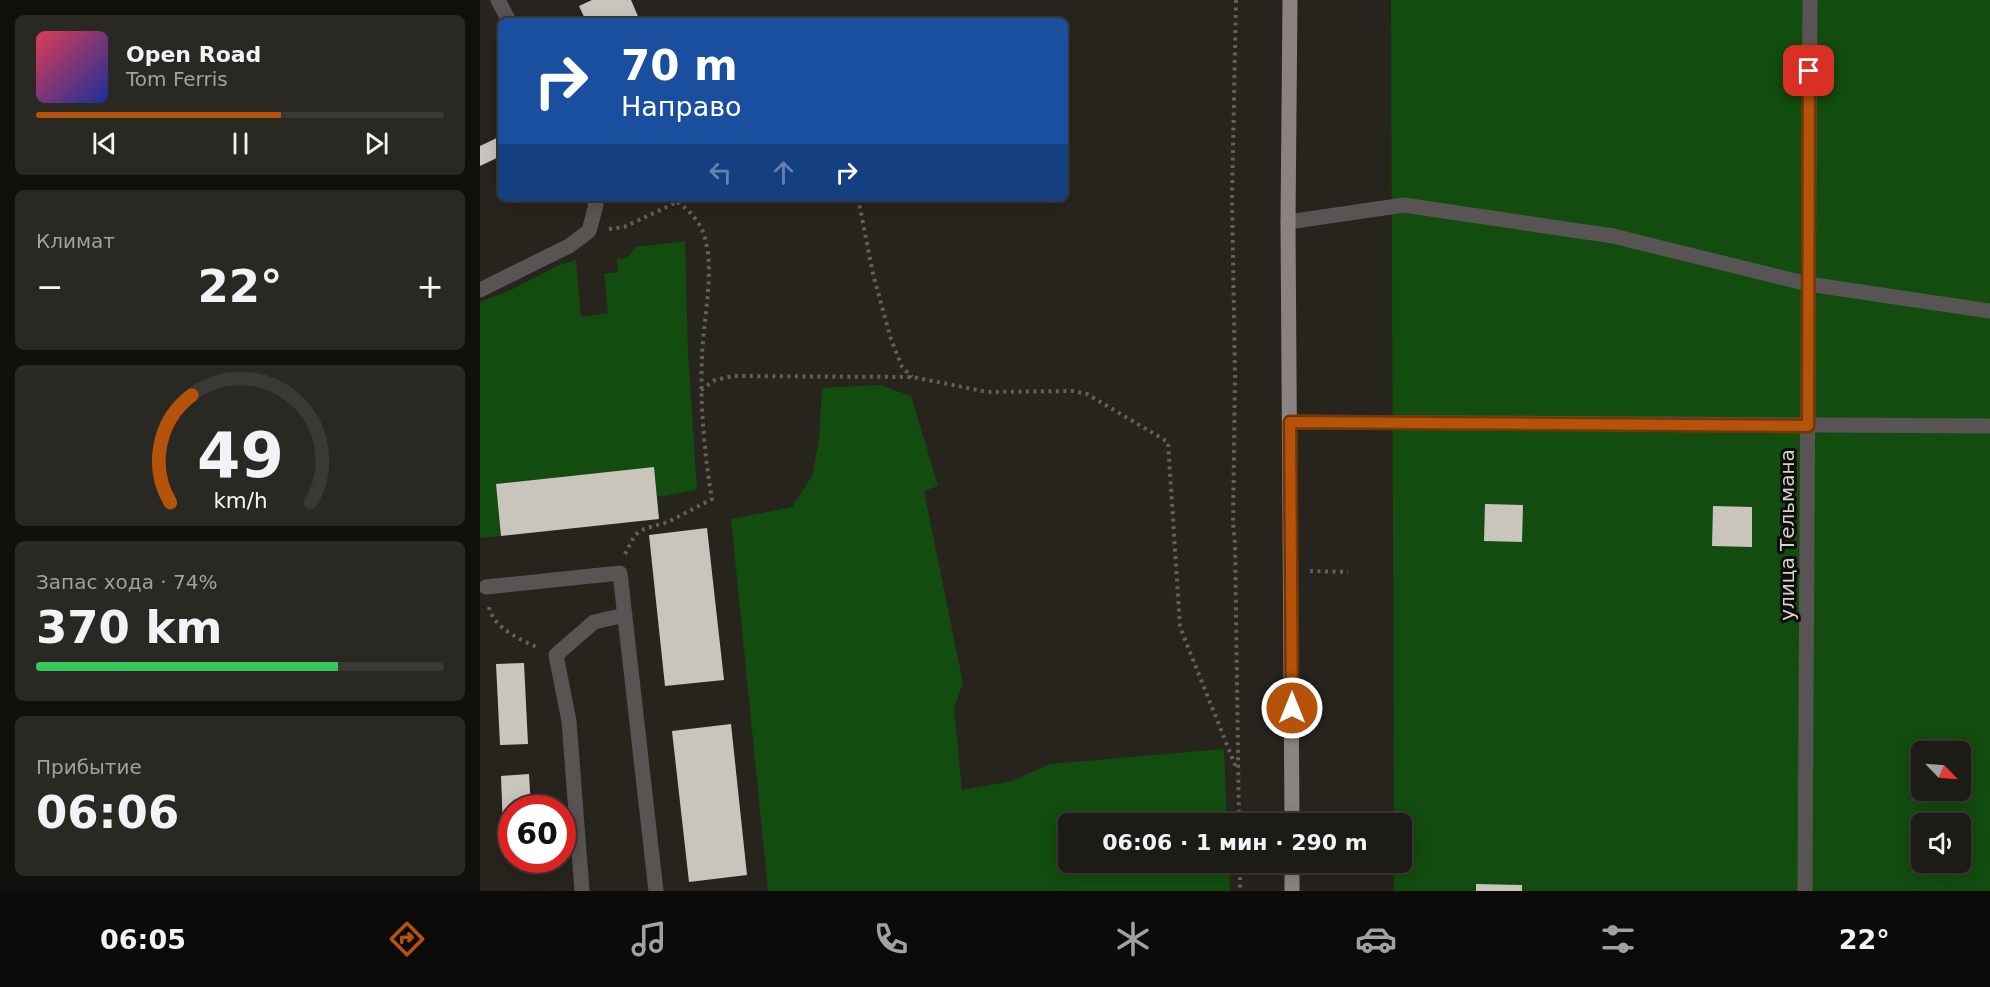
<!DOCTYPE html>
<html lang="ru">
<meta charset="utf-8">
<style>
body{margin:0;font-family:"DejaVu Sans",sans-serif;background:#2a2823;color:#f1f3f6;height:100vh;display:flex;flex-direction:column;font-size:22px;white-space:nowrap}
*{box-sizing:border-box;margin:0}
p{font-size:20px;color:#a0a1a1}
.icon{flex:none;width:33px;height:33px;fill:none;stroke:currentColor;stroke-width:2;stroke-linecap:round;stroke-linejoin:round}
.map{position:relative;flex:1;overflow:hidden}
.details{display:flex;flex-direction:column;gap:15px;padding:15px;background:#100f0c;width:480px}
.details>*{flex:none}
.top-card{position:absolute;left:18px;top:18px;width:570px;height:183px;border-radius:9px;box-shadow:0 3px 15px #0003,0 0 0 2px #3b3935;background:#1a4fa0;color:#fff;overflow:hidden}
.needle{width:39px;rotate:115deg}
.fabs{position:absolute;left:1431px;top:741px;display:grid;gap:12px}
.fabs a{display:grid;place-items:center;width:60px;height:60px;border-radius:9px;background:#1d1b16;box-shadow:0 3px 15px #0003,0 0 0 2px #3b3935;font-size:30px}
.speed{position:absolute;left:18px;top:795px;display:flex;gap:12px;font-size:30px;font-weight:700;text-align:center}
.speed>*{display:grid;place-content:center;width:78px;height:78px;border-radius:50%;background:#1d1b16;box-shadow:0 3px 15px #0003,0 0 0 2px #3b3935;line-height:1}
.speed .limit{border:9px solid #d22;background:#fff;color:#111}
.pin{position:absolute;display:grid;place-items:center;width:51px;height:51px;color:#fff;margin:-26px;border-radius:12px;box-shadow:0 3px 9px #0006}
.me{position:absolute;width:66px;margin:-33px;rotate:0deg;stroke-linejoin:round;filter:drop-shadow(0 0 4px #0008)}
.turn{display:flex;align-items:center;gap:21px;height:126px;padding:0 24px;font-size:27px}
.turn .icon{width:78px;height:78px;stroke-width:2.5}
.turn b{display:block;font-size:42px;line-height:51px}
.lanes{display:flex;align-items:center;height:57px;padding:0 24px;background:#0003;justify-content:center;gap:30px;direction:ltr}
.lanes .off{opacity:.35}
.big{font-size:45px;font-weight:700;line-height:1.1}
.details .widget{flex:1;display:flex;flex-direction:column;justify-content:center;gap:9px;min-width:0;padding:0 21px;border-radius:9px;background:#2a2823}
.details .dial{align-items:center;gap:0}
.dial svg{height:156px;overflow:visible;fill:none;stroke:#3b3935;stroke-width:7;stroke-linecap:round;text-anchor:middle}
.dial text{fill:#f1f3f6;stroke:none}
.song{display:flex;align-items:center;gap:18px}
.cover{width:72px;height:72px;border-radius:9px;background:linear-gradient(135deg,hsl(350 70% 55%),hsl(230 70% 35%))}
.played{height:6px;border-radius:3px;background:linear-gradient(90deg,#b45309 60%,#3b3935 60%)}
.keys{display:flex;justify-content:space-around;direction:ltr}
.heat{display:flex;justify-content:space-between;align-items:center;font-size:33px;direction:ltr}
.charge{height:9px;border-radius:4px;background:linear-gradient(90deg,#34c759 74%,#3b3935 0)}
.trip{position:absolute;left:578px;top:813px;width:354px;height:60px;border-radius:9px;background:#1d1b16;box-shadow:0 3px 15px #0003,0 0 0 2px #3b3935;font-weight:700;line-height:60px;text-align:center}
.tab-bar{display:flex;height:96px;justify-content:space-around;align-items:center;background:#0c0b09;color:#a0a1a1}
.tab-bar .icon{width:42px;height:42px}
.tab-bar .selected{color:#b45309}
.tab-bar b{font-size:27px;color:#f1f3f6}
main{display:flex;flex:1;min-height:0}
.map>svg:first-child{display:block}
.green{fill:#124c0e;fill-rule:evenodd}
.building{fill:#c9c5bd}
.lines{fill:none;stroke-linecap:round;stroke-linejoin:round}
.path{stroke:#62605a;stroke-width:4;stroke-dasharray:3 4.5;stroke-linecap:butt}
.service{stroke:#585453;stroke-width:15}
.minor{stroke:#585453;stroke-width:15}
.primary{stroke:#8a8381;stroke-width:15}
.route-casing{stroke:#753606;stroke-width:15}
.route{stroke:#b45309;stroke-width:10}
.labels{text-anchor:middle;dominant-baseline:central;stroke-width:6;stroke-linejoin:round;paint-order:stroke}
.street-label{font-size:20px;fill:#d5d3cf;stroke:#0f0d0b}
</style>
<main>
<section class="details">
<div class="widget">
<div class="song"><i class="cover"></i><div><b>Open Road</b><p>Tom Ferris</p></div></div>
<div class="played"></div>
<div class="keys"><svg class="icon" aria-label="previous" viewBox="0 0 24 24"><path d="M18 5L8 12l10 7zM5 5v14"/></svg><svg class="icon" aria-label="pause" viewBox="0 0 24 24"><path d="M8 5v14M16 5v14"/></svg><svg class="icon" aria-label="next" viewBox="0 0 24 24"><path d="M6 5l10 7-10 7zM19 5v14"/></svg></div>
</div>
<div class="widget"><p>Климат</p>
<div class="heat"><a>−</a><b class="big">22°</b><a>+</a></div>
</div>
<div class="widget dial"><svg viewBox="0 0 100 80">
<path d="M14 69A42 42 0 1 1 86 69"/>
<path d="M14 69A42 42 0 0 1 25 14" stroke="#b45309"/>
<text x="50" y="56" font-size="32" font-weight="700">49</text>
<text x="50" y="72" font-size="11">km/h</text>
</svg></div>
<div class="widget"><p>Запас хода · 74%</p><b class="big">370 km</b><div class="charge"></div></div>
<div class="widget"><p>Прибытие</p><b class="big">06:06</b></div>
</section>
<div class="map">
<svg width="1510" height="891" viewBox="0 0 1510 891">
<rect width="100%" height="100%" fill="#27241e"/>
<path class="green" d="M911,0h599v891h-596v-28l7,-1v-38l-7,-1zM1442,752h38v38h-38zM1442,824h38v38h-38z
M205,241l3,112 9,137 -40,7 -3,-30 -158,17 5,52 -21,2v-236l33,-13 46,-24 17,-5 5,57 27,-4 -4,-39 14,-2 -1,-13 10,-1 9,-11z
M400,385l31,11 27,90 -14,5 39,192 -9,26 8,81 50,-9 38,-17 174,-15 3,74 -159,1v38l161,1 1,28h-462l-37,-372 61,-12 20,-31 7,-36 3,-52z"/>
<path class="building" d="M112,0h39l9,21h-54l-7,-15z
M21,136v20l-21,10v-20z
M174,467l5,52 -158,17 -5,-52z
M1005,504l38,1 -1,37 -38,-1z
M1233,506l39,1v40l-40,-1z
M227,528l17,152 -59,6 -16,-151z
M44,663l4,81 -28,1 -4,-81z
M251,724l16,151 -58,7 -17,-151z
M49,774l2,34h-19v47l-8,1 -3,-80z
M996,884l46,1v6h-46z"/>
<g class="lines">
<path class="path" d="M756,0l-4,197 3,180 -2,146 2,20 4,281
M378,198l15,76 18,65 11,28 10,10
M129,229l15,-2 62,-29
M221,390l14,-10 18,-4 180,1 74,15 85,-1 15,3 81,48 12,185 57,143
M145,554l10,-19 9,-6 24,-7 44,-23c-8,-47 -12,-94 -10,-142 1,-35 12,-82 4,-115 -4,-18 -14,-30 -29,-40
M830,571l38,1
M9,607c4,21 32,33 50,41
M760,862v29"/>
<path class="service" d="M808,222l116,-17 209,31 195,48 182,27
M6,587l134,-14 36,318
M102,891l-13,-170 -13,-66 38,-33 31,-7"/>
<path class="minor" d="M18,0l11,21
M0,290l89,-44 20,-15 7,-26 -3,-7
M810,422l700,4
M1325,891l5,-891"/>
<path class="primary" d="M810,0l-2,222 4,602
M812,862v29"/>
</g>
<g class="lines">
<g class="route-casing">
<path id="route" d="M812,708l-2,-286 518,4 1,-355"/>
</g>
<use href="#route" class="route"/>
</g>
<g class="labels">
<g class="street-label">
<text transform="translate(1307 535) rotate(-90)">улица Тельмана</text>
</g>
</g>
</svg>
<div class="fabs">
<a><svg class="needle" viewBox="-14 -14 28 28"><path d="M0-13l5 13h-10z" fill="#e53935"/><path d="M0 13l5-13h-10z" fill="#a0a1a1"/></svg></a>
<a><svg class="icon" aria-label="sound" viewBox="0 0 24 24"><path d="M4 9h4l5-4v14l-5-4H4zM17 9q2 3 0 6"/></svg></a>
</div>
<div class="speed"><div class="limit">60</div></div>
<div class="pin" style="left:1329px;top:71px;background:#d93025"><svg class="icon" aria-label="arrive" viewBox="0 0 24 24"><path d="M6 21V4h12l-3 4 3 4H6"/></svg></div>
<svg class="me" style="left:812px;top:708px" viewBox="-20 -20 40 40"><circle r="17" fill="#b45309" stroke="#fff" stroke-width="3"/><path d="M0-11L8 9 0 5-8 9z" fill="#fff"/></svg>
<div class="trip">06:06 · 1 мин · 290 m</div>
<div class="top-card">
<div class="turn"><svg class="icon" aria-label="right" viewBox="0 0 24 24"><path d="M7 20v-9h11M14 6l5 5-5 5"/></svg><div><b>70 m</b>Направо</div></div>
<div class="lanes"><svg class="icon off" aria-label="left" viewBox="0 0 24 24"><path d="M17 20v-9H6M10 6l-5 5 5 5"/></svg><svg class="icon off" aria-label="ahead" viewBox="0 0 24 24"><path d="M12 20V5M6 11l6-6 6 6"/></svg><svg class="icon" aria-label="right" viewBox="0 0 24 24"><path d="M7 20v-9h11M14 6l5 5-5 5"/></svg></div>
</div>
</div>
</main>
<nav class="tab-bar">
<b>06:05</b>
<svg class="icon selected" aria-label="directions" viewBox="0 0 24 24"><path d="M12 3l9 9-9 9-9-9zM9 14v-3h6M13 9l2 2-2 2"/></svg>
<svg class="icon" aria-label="music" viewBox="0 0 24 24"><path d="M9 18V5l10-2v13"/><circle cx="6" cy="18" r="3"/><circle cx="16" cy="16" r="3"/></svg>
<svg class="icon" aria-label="phone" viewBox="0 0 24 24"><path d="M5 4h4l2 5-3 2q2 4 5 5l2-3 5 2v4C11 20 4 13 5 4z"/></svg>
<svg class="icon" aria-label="climate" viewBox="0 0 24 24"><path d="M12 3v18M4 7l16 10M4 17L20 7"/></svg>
<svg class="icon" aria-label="car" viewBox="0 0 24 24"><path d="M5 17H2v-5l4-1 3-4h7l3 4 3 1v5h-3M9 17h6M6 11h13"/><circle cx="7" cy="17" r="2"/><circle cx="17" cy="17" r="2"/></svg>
<svg class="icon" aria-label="filters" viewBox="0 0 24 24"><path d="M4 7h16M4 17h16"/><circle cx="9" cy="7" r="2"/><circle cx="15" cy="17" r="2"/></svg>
<b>22°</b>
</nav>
